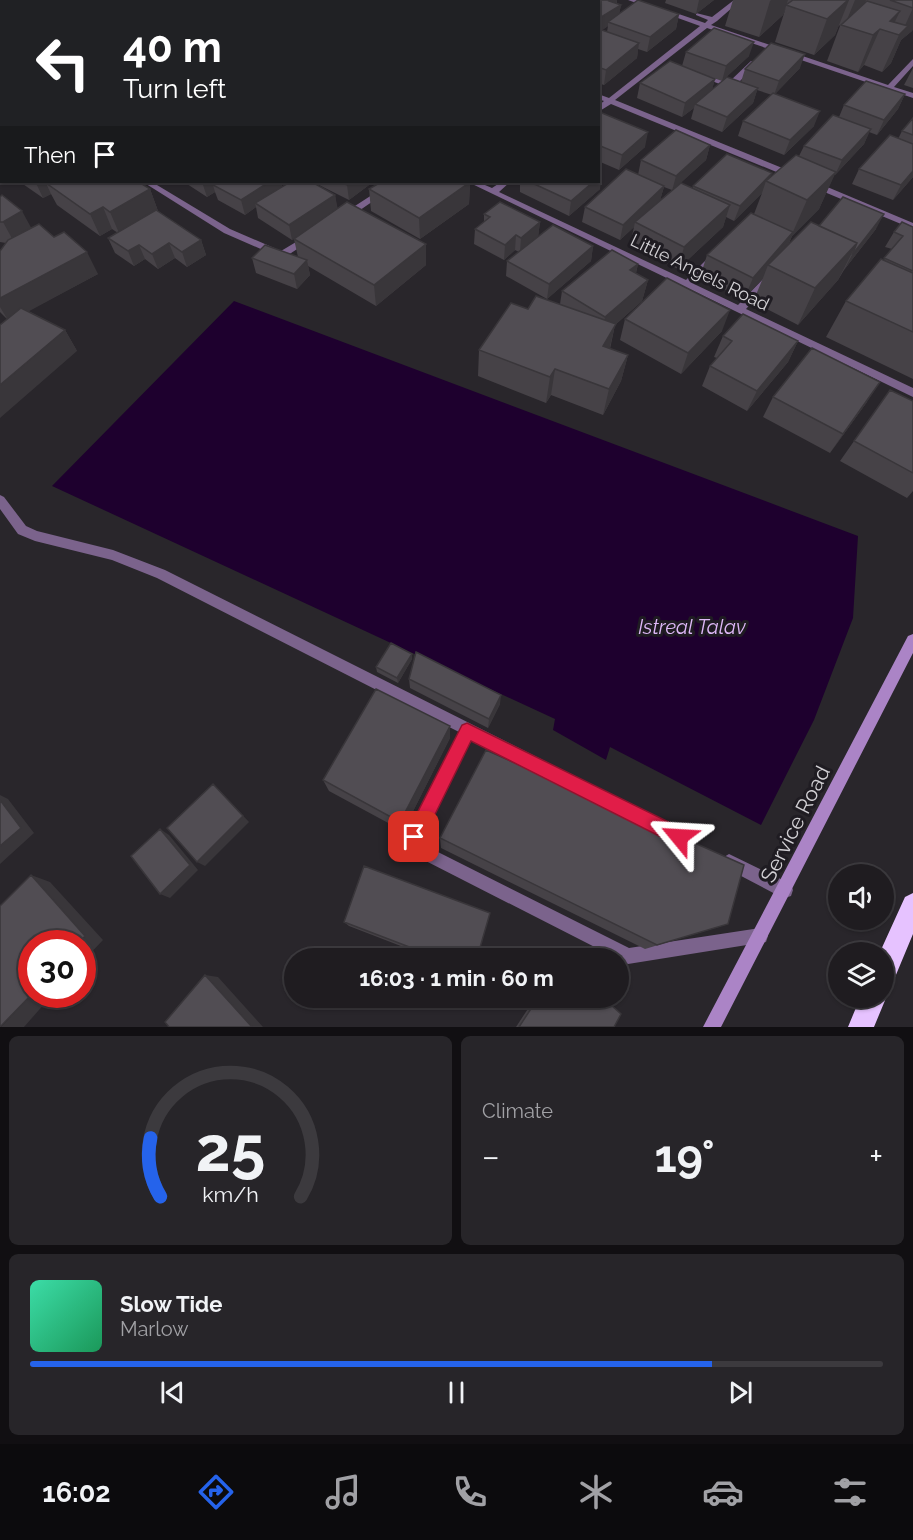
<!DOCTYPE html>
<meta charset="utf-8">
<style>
body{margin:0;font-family:Raleway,sans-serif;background:#272529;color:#f1f3f6;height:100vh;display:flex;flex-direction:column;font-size:22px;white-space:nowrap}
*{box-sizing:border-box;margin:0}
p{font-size:20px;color:#a1a1a5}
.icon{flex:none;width:33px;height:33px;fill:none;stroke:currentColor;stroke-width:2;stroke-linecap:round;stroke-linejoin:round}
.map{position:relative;height:1027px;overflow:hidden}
.side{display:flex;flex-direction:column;gap:9px;padding:9px;background:#110f12;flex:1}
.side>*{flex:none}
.top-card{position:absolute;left:0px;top:0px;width:600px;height:183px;box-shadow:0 2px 4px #0004,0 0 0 2px #3c3a3e;background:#202124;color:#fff;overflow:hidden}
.tools{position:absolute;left:828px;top:864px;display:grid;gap:12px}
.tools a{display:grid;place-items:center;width:66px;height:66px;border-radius:50%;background:#1f1c20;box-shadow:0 2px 4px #0004,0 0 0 2px #3c3a3e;font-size:30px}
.speed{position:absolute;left:18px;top:930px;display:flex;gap:12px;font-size:30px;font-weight:700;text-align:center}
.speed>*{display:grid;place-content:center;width:78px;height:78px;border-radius:50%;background:#1f1c20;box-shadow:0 2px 4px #0004,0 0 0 2px #3c3a3e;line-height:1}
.speed .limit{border:9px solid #d22;background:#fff;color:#111}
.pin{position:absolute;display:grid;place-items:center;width:51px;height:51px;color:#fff;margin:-26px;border-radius:12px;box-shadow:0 3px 9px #0006}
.me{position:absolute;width:66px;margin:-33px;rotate:297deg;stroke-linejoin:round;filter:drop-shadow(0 0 4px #0008)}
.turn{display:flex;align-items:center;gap:21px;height:126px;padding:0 24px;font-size:27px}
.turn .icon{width:78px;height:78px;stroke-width:2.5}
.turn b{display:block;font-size:42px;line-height:51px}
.then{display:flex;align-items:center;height:57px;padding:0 24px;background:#0003;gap:12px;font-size:22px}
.big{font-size:45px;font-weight:700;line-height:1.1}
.side .widget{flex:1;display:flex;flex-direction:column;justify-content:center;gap:9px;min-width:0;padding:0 21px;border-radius:9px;background:#272529}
.side .dial{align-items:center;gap:0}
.dial svg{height:156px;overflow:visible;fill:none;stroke:#3c3a3e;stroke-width:7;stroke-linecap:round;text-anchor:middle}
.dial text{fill:#f1f3f6;stroke:none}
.song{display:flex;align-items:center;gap:18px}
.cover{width:72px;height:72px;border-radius:9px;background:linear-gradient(135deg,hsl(160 70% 55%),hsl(150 70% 35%))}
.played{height:6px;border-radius:3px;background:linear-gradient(90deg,#2563eb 80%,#3c3a3e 80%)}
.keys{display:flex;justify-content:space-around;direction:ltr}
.heat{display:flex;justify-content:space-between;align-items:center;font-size:33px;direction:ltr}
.side .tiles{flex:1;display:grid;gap:9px;grid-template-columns:1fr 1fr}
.widget:last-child{grid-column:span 2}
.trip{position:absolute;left:284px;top:948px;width:345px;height:60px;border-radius:30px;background:#1f1c20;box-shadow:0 2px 4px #0004,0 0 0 2px #3c3a3e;font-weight:700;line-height:60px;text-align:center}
.dock{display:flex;height:96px;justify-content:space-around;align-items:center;background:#0c0b0d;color:#a1a1a5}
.dock .icon{width:42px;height:42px}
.dock .current{color:#2563eb}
.dock b{font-size:27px;color:#f1f3f6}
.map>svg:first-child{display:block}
.water{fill:#1e002e}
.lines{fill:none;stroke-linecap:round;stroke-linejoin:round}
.street{fill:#7b638c;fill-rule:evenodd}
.secondary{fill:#ab84c6;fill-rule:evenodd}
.highway{fill:#e6c2ff;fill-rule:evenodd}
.wall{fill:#464247;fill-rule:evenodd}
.shaded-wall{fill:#39363a}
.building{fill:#514d53;stroke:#39363a;stroke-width:1.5}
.route{fill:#e11d48;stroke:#92132f;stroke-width:1.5}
.labels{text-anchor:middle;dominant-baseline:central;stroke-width:6;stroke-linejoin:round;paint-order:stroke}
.street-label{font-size:18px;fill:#d2d0d4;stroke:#1f1c22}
.water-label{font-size:20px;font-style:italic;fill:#deb8f8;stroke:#1f1c22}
.near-street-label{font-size:21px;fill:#d2d0d4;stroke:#1f1c22}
</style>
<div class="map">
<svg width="913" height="1027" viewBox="0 0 913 1027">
<rect width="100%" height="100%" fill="#29262b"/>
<path class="water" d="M234,301l624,235 -5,82 -39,102 -53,105 -151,-78 -4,13 -53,-30 2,-11 -503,-233z"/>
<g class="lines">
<path class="street" d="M391,0h8l-9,2z
M628,0h10l67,23 3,-3 -12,-5v-2l16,4 22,-17h7l-24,21 -6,4 177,60 25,-26v7l-19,21 19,6v5l-206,-70 -92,72 182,74v4h-6l-180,-74 -13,8v-6l6,-5 -6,-2v-5l11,4 91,-72z
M751,61l7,2 -23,23 -8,1 -30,-12 4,-2 28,9z
M813,181l100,42v6l-103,-43v-4z
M143,182h9l78,47 51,22 25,-15h6l2,2 -29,19h-6l-55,-24z
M392,182h9l-54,37h-6v-4z
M468,182h10l14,6 9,-6h9l-11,10 187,88 24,-24h6v4l-22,24 44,21 28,-29h6v4l-26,29 167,79v9z
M0,495l4,2 22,29 11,5 76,19 52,20 519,261 3,5 -3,5 -5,3 -5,-3 -203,-103 -49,98 6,11 201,101 131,-20 6,2 2,6 -2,6 -138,22 -210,-107 -12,-20 53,-105 -302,-154 -45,-18 -77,-19 -17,-7 -18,-25z
M729,854l62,30 2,6 -2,6 -6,2 -6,-2 -55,-29 -3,-5 3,-5z"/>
<path class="secondary" d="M0,150h2v6h-2z
M913,634v19l-192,374h-18l205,-391z"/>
<path class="highway" d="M913,893v41l-20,48 -9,3v-33h-4l25,-55z
M884,993l2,5 -12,29h-26l12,-29h24z"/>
</g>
<path class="wall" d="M0,0h64l1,2h-63v12h-2z
M130,0h108l-2,2h-106z
M404,0h213v3l4,2 -2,9h60l-3,15 -29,23 -9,-3 -1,9 -33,27 -6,-2v-81h-190zM608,26l-1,6 -5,-2z
M666,0h48l-18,14 -31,-11z
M733,0h180v29l-1,2 -11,9 -10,23 -9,9 -18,-7 -6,7 -31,-11 13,-35 -1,-1 -4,10 -21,20 -39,-13 11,-35 -3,8 -24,22 -34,-11z
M686,52l63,4 -27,25 -36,-13 29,11 -3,10 29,-7 4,-13 55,-1 -25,26 39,32 -30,29 -46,-19 5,-15 29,-26 -15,-5 -4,13 -31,29 -31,-13 3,-11 -12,9 -45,-19 3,-15 42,-17z
M913,68v20l-9,-3z
M905,94l-7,15 -21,26 -8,-3 -5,12 -29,31h-1l-15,34 -27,27 -4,10 31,-20 57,3 -32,41 -6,10 -40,45 -45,-23 10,-24 -19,21 -44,-22 7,-22 47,-41 8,-21 -28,28 -8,-4 -3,10 -45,42 -48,-25 4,-17 -14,13 -38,-18 3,-15 53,-32 3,-15 69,-15 -4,15 -26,23 13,5v-2l78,-9 28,-21 5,-10 35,-29 5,-12zM664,187l8,3 -12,10z
M598,116l47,31 -26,23 -21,-9z
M913,118v59l-20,23 -41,-16 7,-15 39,-30 4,-8z
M20,182h119l11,7 8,22 43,29 5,15 -19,12 -12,-9 -17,11 -13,-10 -11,7 -19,-13 -7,-15 10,-5 -6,-4 -12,7 -43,-31 -6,-11 -8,4z
M184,182h97l1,5 53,8 2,14 89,56 -50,41 -68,-40 2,9 -13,14 -41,-16 -4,-15 46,-1 -4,-18 7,-5 -9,6 -34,-22 -2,-11 -11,8 -27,-15 -3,-8 -8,5z
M317,182h56l-24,18 -32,-16z
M470,182l-1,22 -49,35 -49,-28 -2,-22z
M520,182h78l2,7 -31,27 -49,-24z
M0,197l31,31 67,46 -70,37 37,19 12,21 -70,-32 -7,-7v-61l6,-8 -6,-1z
M484,214l56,8 -2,15 55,9 -2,15 -44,38 -41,-23 1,-15 12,-9 -4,-2 -11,10 -30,-16 1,-15 9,-7z
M913,227v152l-87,-42 20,-36 38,-41 8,-11 -7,-2 9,-15z
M638,264l-2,9 12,7 -6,21 -27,24 -5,24 18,6 -7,26 -18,34 -52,-20 -5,8 -68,-27 1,-26 49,-41 32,-5 2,-13z
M625,319l97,12 -41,43 -61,-34z
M723,336l75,5 -10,21 -41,49 -45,-25 8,-20 7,-8 -3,-1z
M890,390l23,11v90l-6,7 -67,-37z
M773,397l94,5 -37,51 -67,-36z
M412,659l-14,24 -21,-11 -1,-5z
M409,679l91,25 -12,24 -78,-40z
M450,738l-47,93 -74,-40 -6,-11z
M440,838l288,86 -83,25 -204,-101z
M344,922l133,36h-45l-83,-32z
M535,998h68l11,29h-98z"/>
<path class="shaded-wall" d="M220,0h18l-2,2h-16z
M346,0h13l1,2h-17z
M554,0h21l-2,2 -21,-1z
M610,0h7l-1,8 5,-3 -3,14 -10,3v4l-10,7v-14z
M699,0h15l-18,14z
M771,0h17l-5,15 -24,22 11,-36z
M848,0h1l-14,35 -21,20 13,-36z
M855,0h11l-5,13 -17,14z
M913,8v21l-1,2 -11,9 -10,23 -9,9 17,-37 3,-3z
M900,11l-10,21v-11z
M679,14l-3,15 -29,23 3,-15z
M880,29l-16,36 -6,7 15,-37z
M754,42l-5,14 -27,25 4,-15z
M639,43l-2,15 -33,27 2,-15z
M805,54l-5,14 -26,27 5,-14z
M715,79l-4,15 -16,10 -1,4 -12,9 3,-14z
M758,88l-5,15 -31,29 5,-15z
M905,94l-7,15 -21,26 7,-15z
M820,111l-6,15 -30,29 6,-15z
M871,129l-7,15 -29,31 7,-15z
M648,132l-3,15 -26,23 3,-15z
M710,145l-4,15 -34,31 4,-15z
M913,171v6l-20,23 8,-15z
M836,172l-17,37 -27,27 -8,18 -16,11 -5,13 -19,21 9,-21 39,-44 15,-34z
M772,173l-3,9 -3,-1 -4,12 -28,28 6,-15z
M602,174l-2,15 -31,27 2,-15 22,-19h5v-5z
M38,182h31l-23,1 5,11 -8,4 -7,-15z
M202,182h26l-15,3 2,7 -8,5z
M269,182h12l1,7 -27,14 1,4 -11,8 -4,-15z
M351,182h22l-24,18 -2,-15z
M470,182l-1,22 -49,35 -1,-21z
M664,186l-4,15 -25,21 -1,5 -14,13 3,-15z
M150,189l8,22 -39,22 -9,-21z
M335,195l3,15 -46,30 -3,-15z
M730,205l-7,22 -45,42 6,-22z
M103,207l9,22 -12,7 -10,-22z
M22,211l12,22 -19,11 -12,-22z
M884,214l-8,15 -32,41 8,-15z
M540,222l-2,15 -18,15 1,-14z
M516,235l-1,15 -11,10 1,-15z
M201,240l5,15 -19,12 -5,-15z
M169,243l6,15 -17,11 -6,-15z
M857,243l-19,37 -40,45 17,-37z
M426,244v21l-50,41 -2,-21z
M139,245l6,14 -11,7 -6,-15z
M593,246l-2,15 -44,38 2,-15z
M87,252l11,22 -89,48 -9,-15v-9z
M307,260l3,15 -13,14 -3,-15z
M638,264l-5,21 -3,-15z
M648,280l-6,21 -27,24 -6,26 -6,-5 -2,-8 4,-21z
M730,310l-8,21 -41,43 7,-21z
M65,330l12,21 -77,67v-33z
M798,341l-10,21 -41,49 10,-20z
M628,355l-7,26 -18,34 6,-26z
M555,369l-4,26 -5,8 4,-26z
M880,382l-13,20 -37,51 13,-19z
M412,654v5l-14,24 -1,-5z
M501,695l-1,9 -12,24 1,-9z
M450,726v12l-47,93 -3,-9z
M213,784l36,38 -44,44 -8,-4z
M0,795l8,4 26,34 -34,31z
M160,829l9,6 29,35 -28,28 -10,-4z
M31,875l19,7 53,58 -21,22v-18h-4z
M205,975l13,2 45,50h-11z
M32,994h21l-29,33h-23z"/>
<path class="building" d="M144,0h62l5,2h-62z
M279,0h67l-3,2h-61z
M357,0h18l4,2h-25z
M439,0h36l-3,2h-35z
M484,0h57l4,2h-64z
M566,0h44l-1,1 12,4 -23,14v-17h-35z
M638,0l41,14 -29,23 -42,-15z
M793,0h55l-21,19 -41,-14z
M890,0h23v8z
M867,1l33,10 -10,10 18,5 -9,9 -19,-6 -7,6 -32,-10z
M714,28l40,14 -28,24 -40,-14z
M602,30l37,13 -33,27 -8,-3v-34z
M771,43l34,11 -26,27 -34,-12z
M670,61l45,18 -30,24 -45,-20z
M727,77l31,11 -31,29 -32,-13z
M866,81l39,13 -21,26 -40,-15z
M773,93l47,18 -30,29 -47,-19z
M602,113l46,19 -26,23 -24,-10v-29z
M833,115l38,14 -29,31 -38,-14z
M913,118v17l-11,-4z
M676,130l34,15 -34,31 -35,-16z
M890,135l23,9v27l-12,14 -42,-16z
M727,154l45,19 -32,33 -47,-20z
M796,155l40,17 -29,28 -41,-19z
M626,169l38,17 -41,39 -38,-18z
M49,182h90l11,7 -40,23 -7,-5 -13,7 -44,-31z
M218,182h51l-28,18 -28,-15z
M290,182h22l23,13 -46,30 -34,-22z
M340,182h11l-4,3z
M381,182h89l-51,36 -50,-29z
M530,182h63l-22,19z
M681,183l49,22 -46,42 -49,-25z
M2,195l20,16 -19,11h-3v-25z
M843,197l41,17 -32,41 5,-12 -38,-17z
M347,202l79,42 -52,41 -80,-46z
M500,202l40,20 -19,16 -5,-3 -11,10 -30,-16 15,-12 -6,-3z
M156,210l45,30 -19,12 -13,-9 -17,11 -13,-9 -11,6 -20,-13z
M751,213l42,19 -40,46 -46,-23z
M811,222l46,21 -42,45 -47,-23z
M902,222l11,5v44l-29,-13 19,-22 -9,-4z
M39,224l15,13 10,-5 23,20 -87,46v-47l8,-11z
M553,225l40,21 -44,38 -42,-23z
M265,245l42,15 -13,14 -42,-16z
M612,250l26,14 -8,6 18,10 -43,37 -43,-26z
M881,259l32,14v59l-67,-31z
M667,278l63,32 -42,43 -63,-34z
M536,296l80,28 -13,22 25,9 -19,34 -54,-20 -5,8 -71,-27 32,-47 17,6z
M21,308l44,22 -65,55v-60z
M743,314l55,27 -41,50 -47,-25 22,-25 -9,-5z
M812,348l68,34 -37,52 -70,-37z
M890,390l23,11v72l-59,-32z
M391,643l21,11 -15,24 -21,-11z
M416,652l85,43 -12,24 -80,-40z
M376,689l74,37 -50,96 -77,-42z
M486,750l258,115 -16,59 -71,21 -217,-107z
M213,784l30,32 -46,46 -30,-34z
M0,800l21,28 -21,18z
M160,829l30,36 -30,29 -29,-38z
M364,866l126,47 -13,45h-39l-94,-36z
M31,875l54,61 -7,8h-46v50l-32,33v-121z
M205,975l47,52h-83l-4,-5z
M538,998h65l18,16 -7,13h-95z"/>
<path class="route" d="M467,723l218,107 3,7 -3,6 -6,2 -6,-2 -202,-102 -50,102 -7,3 -6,-3 -2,-6 2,-6 54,-106z"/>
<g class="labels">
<g class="street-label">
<text transform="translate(700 272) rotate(26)">Little Angels Road</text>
</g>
<g class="water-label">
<text x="692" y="627">Istreal Talav</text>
</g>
<g class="near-street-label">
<text transform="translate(795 824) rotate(-63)">Service Road</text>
</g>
</g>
</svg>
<div class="tools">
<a><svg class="icon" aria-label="sound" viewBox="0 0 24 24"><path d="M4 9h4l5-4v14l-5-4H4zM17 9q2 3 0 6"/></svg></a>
<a><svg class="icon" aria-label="layers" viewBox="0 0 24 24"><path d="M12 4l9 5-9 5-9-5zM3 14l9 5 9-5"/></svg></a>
</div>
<div class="speed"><div class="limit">30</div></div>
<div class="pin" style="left:414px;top:837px;background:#d93025"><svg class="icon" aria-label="arrive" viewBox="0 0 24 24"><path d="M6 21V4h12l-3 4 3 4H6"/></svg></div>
<svg class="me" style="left:679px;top:837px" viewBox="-20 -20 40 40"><path d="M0-17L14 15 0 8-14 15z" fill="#e11d48" stroke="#fff" stroke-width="4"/></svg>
<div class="trip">16:03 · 1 min · 60 m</div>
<div class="top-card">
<div class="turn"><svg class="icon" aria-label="left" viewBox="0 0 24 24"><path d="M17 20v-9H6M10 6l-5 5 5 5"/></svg><div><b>40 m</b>Turn left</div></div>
<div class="then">Then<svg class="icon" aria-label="arrive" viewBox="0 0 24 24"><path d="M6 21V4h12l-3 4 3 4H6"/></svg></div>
</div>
</div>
<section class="side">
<div class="tiles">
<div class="widget dial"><svg viewBox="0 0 100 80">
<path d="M14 69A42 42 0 1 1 86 69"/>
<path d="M14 69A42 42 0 0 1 9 39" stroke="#2563eb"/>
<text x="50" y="56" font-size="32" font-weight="700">25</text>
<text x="50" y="72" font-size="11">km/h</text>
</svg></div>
<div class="widget"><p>Climate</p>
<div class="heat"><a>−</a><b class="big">19°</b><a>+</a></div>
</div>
<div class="widget">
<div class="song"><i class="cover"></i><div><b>Slow Tide</b><p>Marlow</p></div></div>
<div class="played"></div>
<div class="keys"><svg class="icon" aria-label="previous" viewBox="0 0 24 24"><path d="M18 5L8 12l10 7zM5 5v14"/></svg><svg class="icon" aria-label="pause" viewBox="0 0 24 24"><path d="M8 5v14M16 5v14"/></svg><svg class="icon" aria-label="next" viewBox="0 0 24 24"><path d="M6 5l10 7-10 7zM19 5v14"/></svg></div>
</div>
</div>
</section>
<nav class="dock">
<b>16:02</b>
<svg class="icon current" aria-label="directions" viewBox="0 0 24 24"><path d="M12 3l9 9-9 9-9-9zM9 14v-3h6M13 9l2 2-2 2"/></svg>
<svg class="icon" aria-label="music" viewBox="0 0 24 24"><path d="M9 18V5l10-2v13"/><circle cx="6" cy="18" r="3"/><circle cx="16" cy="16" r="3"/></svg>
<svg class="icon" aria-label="phone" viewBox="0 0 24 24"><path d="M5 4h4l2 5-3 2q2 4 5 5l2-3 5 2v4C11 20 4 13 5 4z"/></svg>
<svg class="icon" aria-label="climate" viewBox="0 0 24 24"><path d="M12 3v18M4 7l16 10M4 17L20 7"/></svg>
<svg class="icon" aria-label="car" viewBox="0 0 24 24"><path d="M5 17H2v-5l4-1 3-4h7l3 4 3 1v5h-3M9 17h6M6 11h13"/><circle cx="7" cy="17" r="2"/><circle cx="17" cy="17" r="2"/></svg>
<svg class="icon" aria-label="filters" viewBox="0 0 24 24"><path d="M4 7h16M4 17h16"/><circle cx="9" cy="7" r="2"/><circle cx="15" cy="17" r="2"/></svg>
</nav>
